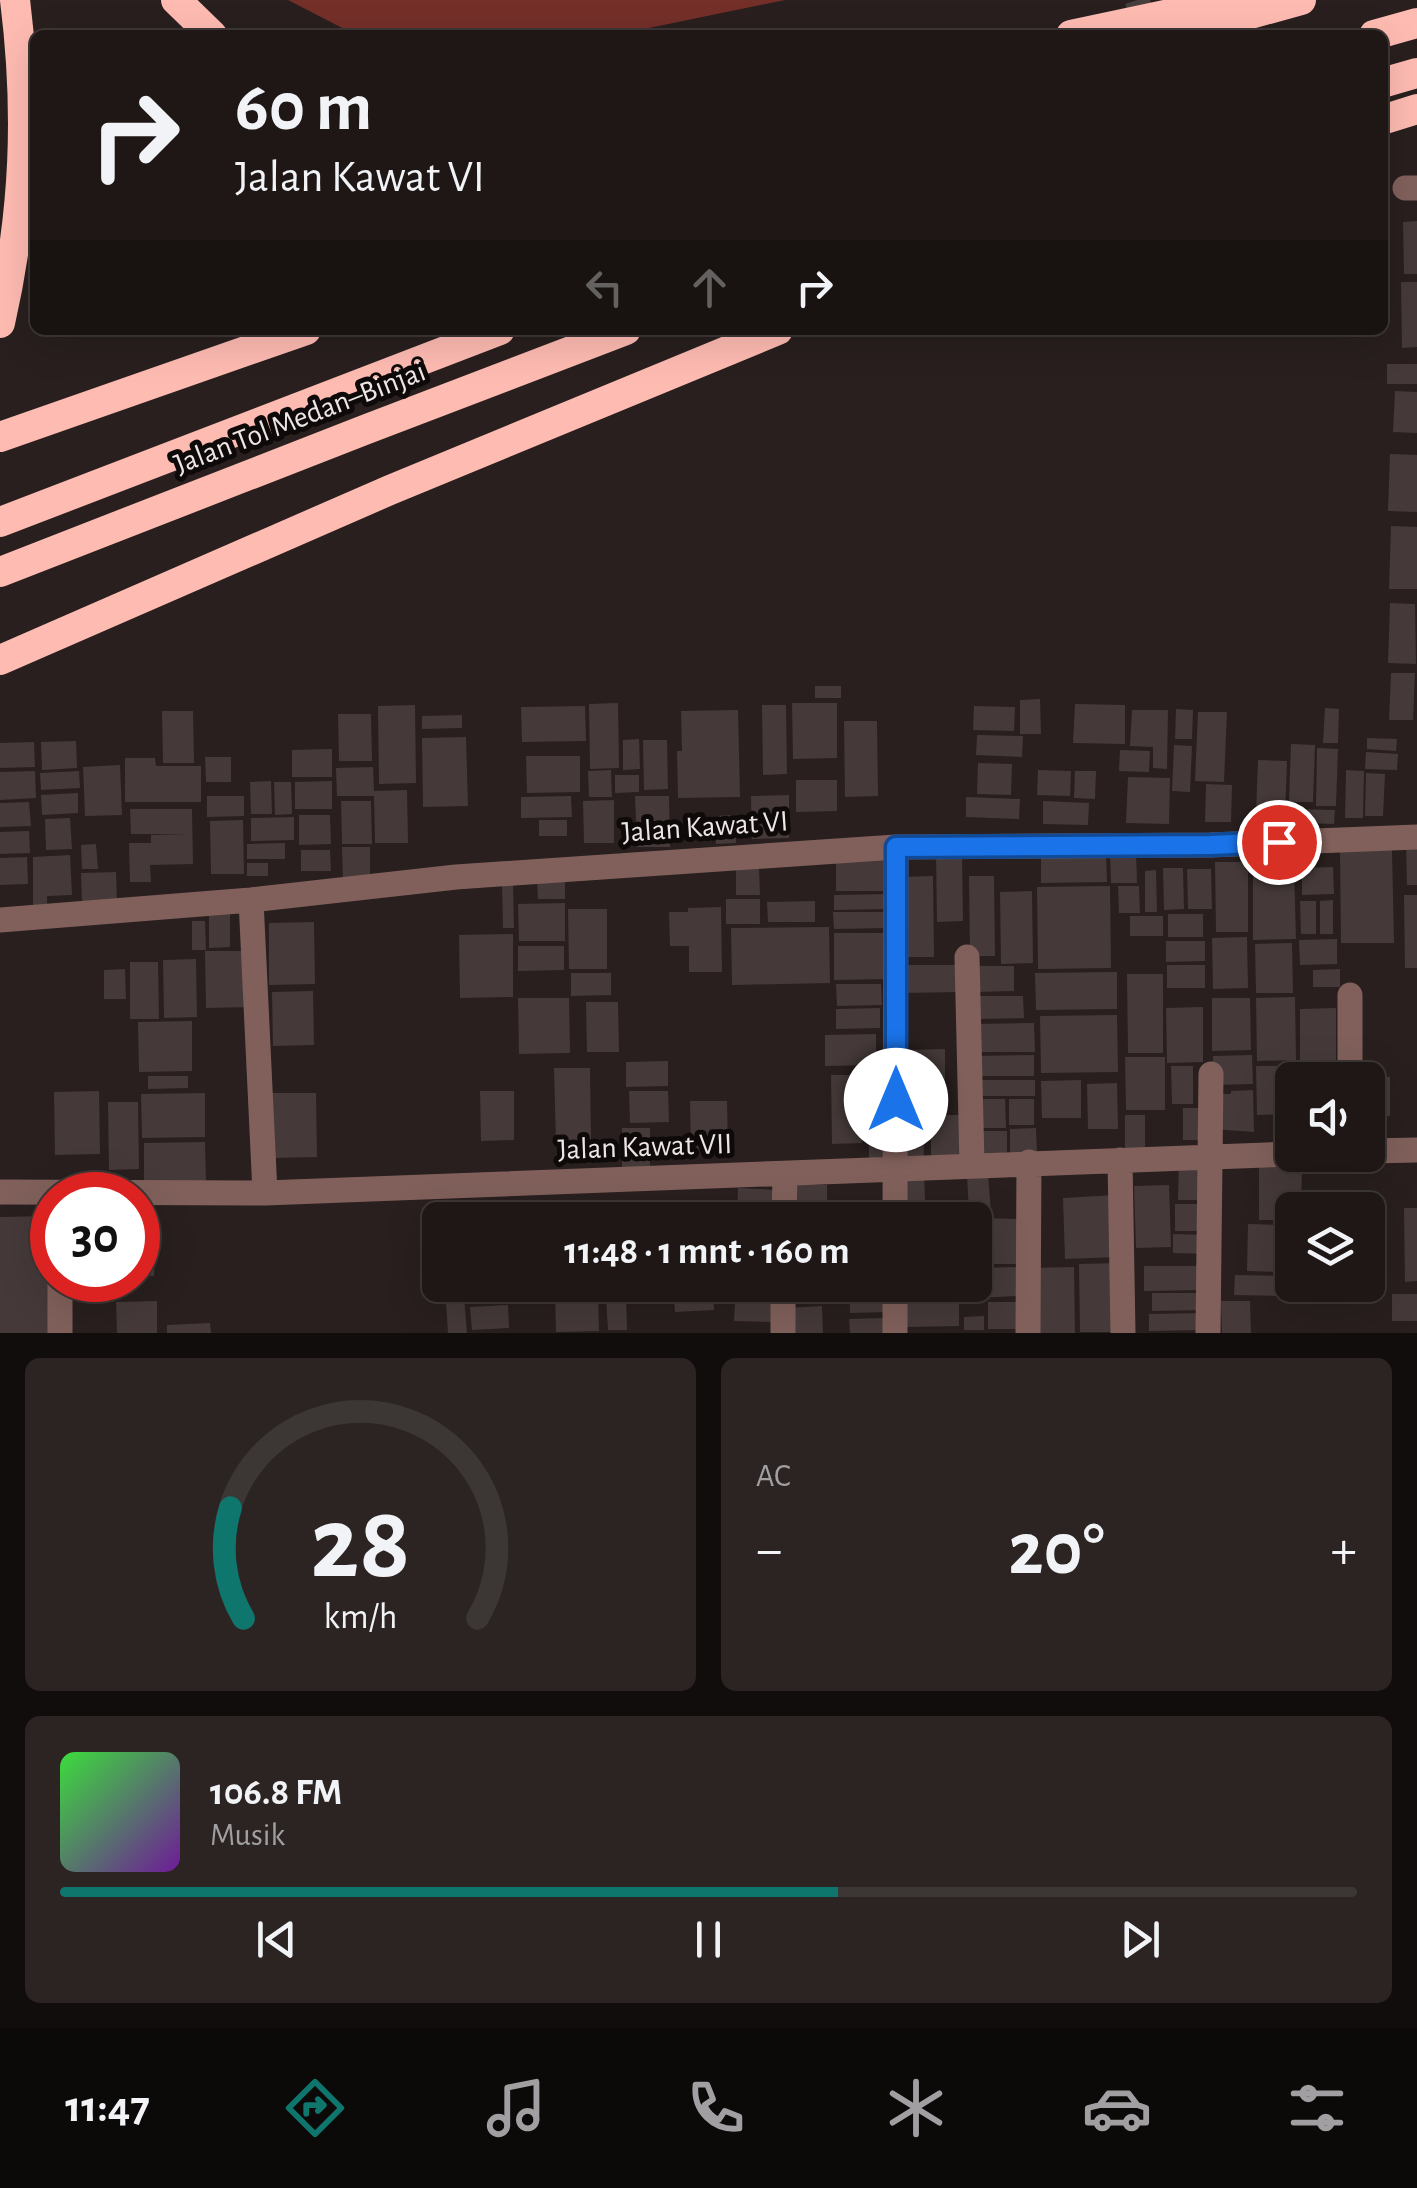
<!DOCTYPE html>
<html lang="id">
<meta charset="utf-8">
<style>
body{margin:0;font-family:"Alegreya Sans",sans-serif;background:#2b2423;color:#f1f3f6;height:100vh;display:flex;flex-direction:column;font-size:38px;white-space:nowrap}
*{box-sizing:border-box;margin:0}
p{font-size:32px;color:#a19fa1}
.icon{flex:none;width:55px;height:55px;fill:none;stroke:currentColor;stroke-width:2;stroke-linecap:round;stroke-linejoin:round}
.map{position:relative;height:1333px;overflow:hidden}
.side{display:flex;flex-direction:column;gap:25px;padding:25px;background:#100d0c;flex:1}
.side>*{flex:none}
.banner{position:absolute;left:30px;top:30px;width:1358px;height:305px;border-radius:15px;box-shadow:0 10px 40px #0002,0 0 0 2px #3c3635;background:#1e1716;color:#f1f3f6;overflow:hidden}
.tools{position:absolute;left:1275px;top:1062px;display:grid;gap:20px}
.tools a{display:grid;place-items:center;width:110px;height:110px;border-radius:15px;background:#1e1716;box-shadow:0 10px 40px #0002,0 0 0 2px #3c3635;font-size:50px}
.speed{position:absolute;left:30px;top:1172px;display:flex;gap:20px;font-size:50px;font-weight:700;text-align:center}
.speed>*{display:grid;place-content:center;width:130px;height:130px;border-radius:50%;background:#1e1716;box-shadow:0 10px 40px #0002,0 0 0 2px #3c3635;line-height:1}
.speed .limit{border:15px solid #d22;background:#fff;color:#111}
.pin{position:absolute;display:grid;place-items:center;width:85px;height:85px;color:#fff;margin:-42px;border:5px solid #fff;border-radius:50%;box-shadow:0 2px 10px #0007}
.me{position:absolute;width:110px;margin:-55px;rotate:0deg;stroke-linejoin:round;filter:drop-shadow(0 0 8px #0008)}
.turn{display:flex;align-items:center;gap:35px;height:210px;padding:0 40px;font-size:45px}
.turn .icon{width:130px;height:130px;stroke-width:2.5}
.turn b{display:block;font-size:70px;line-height:85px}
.lanes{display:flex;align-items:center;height:95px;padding:0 40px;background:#0003;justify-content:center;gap:50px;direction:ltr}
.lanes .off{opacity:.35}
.big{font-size:75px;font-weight:700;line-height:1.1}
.side .card{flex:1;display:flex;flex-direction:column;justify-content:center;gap:15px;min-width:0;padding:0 35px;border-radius:15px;background:#2b2423}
.side .dial{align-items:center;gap:0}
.dial svg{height:260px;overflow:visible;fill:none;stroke:#3c3635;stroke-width:7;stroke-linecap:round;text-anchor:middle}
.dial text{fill:#f1f3f6;stroke:none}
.song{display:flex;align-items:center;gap:30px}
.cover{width:120px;height:120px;border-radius:15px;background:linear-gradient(135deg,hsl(120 70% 55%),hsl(280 70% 35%))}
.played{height:10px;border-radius:5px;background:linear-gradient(90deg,#0f766e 60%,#3c3635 60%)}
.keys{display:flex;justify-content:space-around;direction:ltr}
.heat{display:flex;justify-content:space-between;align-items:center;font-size:55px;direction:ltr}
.side .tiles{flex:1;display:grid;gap:25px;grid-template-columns:1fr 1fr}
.card:last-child{grid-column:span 2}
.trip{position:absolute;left:422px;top:1202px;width:570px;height:100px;border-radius:15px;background:#1e1716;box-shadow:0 10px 40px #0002,0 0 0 2px #3c3635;font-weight:700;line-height:100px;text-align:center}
.dock{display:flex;height:160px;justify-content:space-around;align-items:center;background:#0c0909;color:#a19fa1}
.dock .icon{width:70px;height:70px}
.dock .current{color:#0f766e}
.dock b{font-size:45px;color:#f1f3f6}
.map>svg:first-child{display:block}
.water{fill:#742f29}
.building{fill:#453a39}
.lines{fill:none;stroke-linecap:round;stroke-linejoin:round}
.minor-tunnel{stroke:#463d3c;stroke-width:25;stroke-dasharray:25 12;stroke-linecap:butt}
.minor{stroke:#81605b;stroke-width:25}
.highway{stroke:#febbb2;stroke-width:30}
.route-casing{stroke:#114b97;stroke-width:25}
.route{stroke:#1a73e8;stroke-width:18}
.labels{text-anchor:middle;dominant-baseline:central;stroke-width:10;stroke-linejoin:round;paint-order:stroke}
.street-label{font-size:30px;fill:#ede6e5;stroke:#0e0a09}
</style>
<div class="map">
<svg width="1417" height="1333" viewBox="0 0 1417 1333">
<rect width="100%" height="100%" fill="#281f1e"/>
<path class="water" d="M288,0h497l-170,35h-252l-11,-2z"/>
<path class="building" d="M1417,221v53h-13l-1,-52z
M1401,282h16v65l-15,1z
M1387,364h30v20h-30z
M1395,391l22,1v41l-24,-1z
M1390,454l27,1v57l-29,-1z
M1391,526l26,1v62h-28z
M1390,603l25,1 1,60 -28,-1z
M1391,673h24l-2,47h-24z
M815,686h26v12h-26z
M1040,699l1,35h-21v-34z
M618,703l1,65 -29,1 -1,-65z
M792,703h45v55l-44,1z
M1075,704l50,1v39l-52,-1z
M415,705l1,78 -37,1 -1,-78z
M762,705h24l1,69 -24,1z
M585,706l1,35 -64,1 -1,-35z
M974,706l41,1 -1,24 -41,-1z
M1325,708l14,1 -1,34h-15z
M1176,709l17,1 -1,29h-17z
M738,710l2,87 -62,1 -1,-47h5l-1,-40z
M1132,710h36l-1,59 -14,-1v-21l-23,-1z
M162,711h31l1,52h-31z
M1198,712h29l-3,70 -29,-1z
M338,714h33l1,47h-33z
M462,715v13l-40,1v-13z
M844,721h33l1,75 -33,1z
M977,735l46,1 -1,21 -46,-2z
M466,737l2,69 -45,1 -1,-69z
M1367,738l30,1 -1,12 -29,-2z
M639,739l1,30 -17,1v-30z
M643,740h24l1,49 -24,1z
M76,741l1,27 -35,2 -1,-28z
M34,742l1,25 -35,1v-25z
M1291,744l24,1 -2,57h-24z
M1174,745l18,1 -2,46 -18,-1z
M1317,748l21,1 -2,57h-20z
M332,749v28h-40v-27z
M1120,750l30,1 -1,21 -30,-1z
M1366,752l32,2 -1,16 -32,-1z
M526,756h54v36l-53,1z
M205,757h26v25h-25z
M125,758h30l1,8h45v36h-76z
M1258,760l29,1 -2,53h-29z
M978,763l34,1 -1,31 -34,-1z
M120,765l2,50 -37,1 -2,-49z
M373,767l1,24 33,-1 1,53h-33l-1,-47h-37l-1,-28z
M611,770l1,27h-23l-1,-26z
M1038,770l33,1 -1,25 -33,-1z
M1346,770l18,1 -1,47h-18z
M35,771l1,27 -36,2v-28z
M79,771l1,17 -39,2 -1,-17z
M1075,771h21l-1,28 -21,-1z
M1366,773l19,1 -2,42h-18z
M615,775h24v17l-24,1z
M1128,777l42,1 -1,46 -43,-1z
M796,780h41v31l-41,1z
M271,781l1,33h-21l-1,-32z
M332,781v28h-37v-27z
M274,782h17l1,32 -17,1z
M1206,784l26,1 -1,37h-26z
M78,793v20l-36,2 -1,-20z
M789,795v43l-37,1 -1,-43z
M207,796h37v20l-37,1z
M571,796l1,21 -51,1v-21z
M635,796h34l1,51h-33z
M966,797l54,2 -1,20 -53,-2z
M614,800v43h-30l-1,-42z
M341,801h30l1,43h-30z
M1043,801l46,2 -1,22 -45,-1z
M29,802l2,24 -31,1v-24z
M130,809h62l1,55 -43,1 1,17h-21l-1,-39h22v-8l37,-1h-57z
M1297,809l38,1 -1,14 -38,-1z
M299,815h31l1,29 -32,1z
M735,815l1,28 -20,1 -1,-28z
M294,817v23l-43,1v-23z
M70,818l2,31 -26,1 -1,-31z
M243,820l1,54h-33l-1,-53z
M539,820h28v16h-28z
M29,831l1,22 -30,1v-22z
M285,843v16h-38v-15z
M96,844l2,25h-16l-1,-24z
M1406,845h11v40h-10z
M342,847h28v33h-27z
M301,850h29l1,21h-30z
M1392,850l2,93h-53l-1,-92z
M1136,851l1,32h-26l-1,-31z
M936,853h26l1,68 -26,1z
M1041,853h65l1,29 -66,1z
M70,855l2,40 -25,1v16l-14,1v-56z
M883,856v35h-47v-34z
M27,857l1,27 -28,1v-27z
M1215,862h33v70h-32z
M247,863h21v13h-21z
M1333,867l1,27 -32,1v-27z
M759,868l1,27h-24v-26z
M1163,868h20l1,41 -20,1z
M1187,869h24l1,40h-24z
M1253,869h41l2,70 -43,1z
M1156,870l1,42h-12v-41z
M116,872l1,30 -35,2 -1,-31z
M933,876l1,81h-32l-1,-80z
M969,876h25l1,80h-25z
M565,878v21h-27l-1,-20z
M502,884h11l1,44h-11z
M1110,886l1,82 -73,1 -1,-82z
M1118,886h21l1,27h-21z
M1032,891l1,72 -32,1 -1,-72z
M889,894v15l-55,1v-15z
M1404,895h13v73h-12z
M726,899h34v25h-34z
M1333,900v34h-13v-33z
M815,901v21h-47l-1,-20z
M1300,901h16v33h-15z
M565,903v38h-46l-1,-37z
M721,907l1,65h-33v-26h-19l-1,-34h19v-4z
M568,909h39v60h-38z
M833,912h55v16l-54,1z
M209,913h21v34l-21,1z
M1168,914h35v23h-35z
M1130,916h33v20h-33z
M192,921h13l1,29h-14z
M314,922l1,62 -46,1v-62z
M829,927l1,56 -98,2 -1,-57z
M834,933h53l1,46 -54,1z
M513,934v63l-53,1 -1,-63z
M1247,937l1,51 -35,1 -1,-51z
M1337,939v25l-37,1 -1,-25z
M1166,941h39v20l-39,1z
M1292,943l1,50h-37l-1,-49z
M518,946h46v24l-46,1z
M205,951h46l1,56 -46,1z
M196,959l1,58 -33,1 -1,-58z
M130,962h28l1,57h-29z
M903,965h55l1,27 -56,1z
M1167,965h38v23h-38z
M975,966h39v25l-39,1z
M125,969l1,30h-22v-29z
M1340,969v18h-27v-17z
M1117,972v37l-81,1 -1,-37z
M571,973h40v22l-40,1z
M1127,974h36v79h-35z
M836,984h45l1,21 -45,1z
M313,991l1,54 -41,1 -1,-54z
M976,996h47l1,22 -48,1z
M1295,997l1,63 -39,1 -1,-63z
M518,998h51l1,55 -51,1z
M1212,998h38l1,52 -39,1z
M586,1002h32l1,50h-32z
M1203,1007v55l-36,1 -1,-55z
M880,1008v20l-44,1v-20z
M1336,1008v52l-36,1v-52z
M1117,1015l1,57 -77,1 -1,-57z
M192,1021v50l-53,1 -1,-50z
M1034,1023l1,29h-60v-28z
M876,1034v31l-51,1v-31z
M945,1049v35l-38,1 -1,-35z
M1034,1055v21h-61v-20z
M1252,1055l1,29 -40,1v-29z
M1125,1057h40v53h-39z
M668,1061v25l-42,1v-25z
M1171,1066h22v38h-21z
M1256,1066h41l1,14h-6v34l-35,1z
M554,1068h36l1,75h-35z
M831,1075h30l1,68 -30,1z
M148,1076h40v12l-40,1z
M868,1076h22l2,85h-23z
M1368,1077h22v39h-22z
M974,1080h61v16h-60z
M1081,1080v38h-39l-1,-37z
M1117,1083l1,46h-30l-1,-45z
M1253,1090l1,42 -41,-3v-35h18v-3z
M99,1091l1,63 -45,1 -1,-63z
M480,1091h34v49l-33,1z
M629,1091h39l1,31 -39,1z
M923,1092l1,72h-22l-1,-71z
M205,1093v44l-63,1 -1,-44z
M272,1093h44l1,64 -44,1z
M981,1099h24l1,29h-25z
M1009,1099h25v26h-25z
M690,1101h37l1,48 -37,1z
M108,1102h30l1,67 -30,1z
M1183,1108h19v32h-19z
M931,1115h29l1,48 -30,1z
M1125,1115h20v34h-20z
M622,1128h28v45h-28z
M1036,1128l1,25 -27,1v-25z
M979,1131h28v25h-28z
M205,1142l1,39 -62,1v-39z
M1179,1162h27l-1,38h-27z
M1259,1166l43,1 -1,43h-9v10h-33z
M988,1173l3,41 -22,1 -2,-41z
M924,1176l2,42 -24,2 -2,-43z
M788,1185h39v35h-39z
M1169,1185l2,62 -35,1 -2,-62z
M738,1188l38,2 -2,30h-37z
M1116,1195l2,62 -53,2 -2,-61z
M1175,1204h31v27h-31z
M1404,1208h13v73l-12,1z
M47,1216l2,117h-49v-116z
M977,1218l46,1v45h-47z
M138,1220l18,1 -2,55 -16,-1z
M1248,1224l35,1 -1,47 -35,-1z
M1173,1234l34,1v19l-34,-1z
M1118,1263l1,69h-39l-1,-68z
M1144,1266h60v24l-60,1z
M1017,1267v29l-42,2v-30z
M1074,1267l1,66h-43l-1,-65z
M1235,1275l50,1v20l-51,-1z
M463,1285l4,48h-19l-3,-47z
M471,1285h44l1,13 -45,1z
M673,1285h40l1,25 -39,2z
M736,1285h39l-2,37 -39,-1z
M789,1285h36v18h-36z
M849,1285h36v27l-35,1z
M904,1285h55v41l-54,1z
M598,1292l1,39 -43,1 -1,-39z
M1152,1293h52l1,17 -53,1z
M1392,1294h25v27h-25z
M626,1296l1,34h-19l-2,-33z
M157,1301v32h-40l-1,-31z
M1221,1301h29l1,32h-29z
M988,1302h36v27h-36z
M508,1305l1,23 -37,2 -2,-23z
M822,1306l1,27h-33l-2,-25z
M1205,1313v17l-56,1v-17z
M984,1316v14h-20v-13z
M887,1318v15h-37l-1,-14z
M210,1323l1,10h-44v-8z"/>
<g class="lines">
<path class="minor-tunnel" d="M1137,0l12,35"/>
<path class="minor" d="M1405,188h12
M251,900l14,293
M0,920l251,-20 205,-23 440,-30 314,-2 207,-8
M967,957l5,207
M1350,1080v-85
M1368,1151l49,-1
M1120,1160l3,173
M0,1192l265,1 1027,-39
M784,1220l1,-46
M895,1220l1,-373
M60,1280v53
M895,1285v48
M783,1333v-48
M1028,1333l1,-171
M1208,1333l3,-259"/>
<path class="highway" d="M176,0l36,35
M1071,35l164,-35
M1175,35l126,-35
M1374,35l43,-12
M1382,83l35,-10
M1382,120l35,-11
M0,323c25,-110 29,-211 15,-323
M0,437l306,-107
M0,522l500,-192
M0,572l367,-143 259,-99
M0,660l390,-170 388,-160"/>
</g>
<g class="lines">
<g class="route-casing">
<path id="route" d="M896,1100v-253l314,-2 69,-3"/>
</g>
<use href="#route" class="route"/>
</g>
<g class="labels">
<g class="street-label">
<text transform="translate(300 418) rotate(-21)">Jalan Tol Medan–Binjai</text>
<text transform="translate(705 827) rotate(-4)">Jalan Kawat VI</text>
<text transform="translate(645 1147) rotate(-2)">Jalan Kawat VII</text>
</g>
</g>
</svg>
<div class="tools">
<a><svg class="icon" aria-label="sound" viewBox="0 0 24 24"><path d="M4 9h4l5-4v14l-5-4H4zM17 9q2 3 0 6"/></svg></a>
<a><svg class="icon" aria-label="layers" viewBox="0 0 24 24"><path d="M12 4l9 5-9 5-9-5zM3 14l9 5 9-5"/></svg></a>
</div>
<div class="speed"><div class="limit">30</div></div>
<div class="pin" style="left:1279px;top:842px;background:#d93025"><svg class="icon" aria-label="arrive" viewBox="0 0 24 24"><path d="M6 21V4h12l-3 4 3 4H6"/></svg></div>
<svg class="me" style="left:896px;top:1100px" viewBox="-20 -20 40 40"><circle r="19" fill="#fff"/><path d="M0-13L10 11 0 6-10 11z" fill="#1a73e8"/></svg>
<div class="trip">11:48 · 1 mnt · 160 m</div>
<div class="banner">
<div class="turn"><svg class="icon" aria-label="right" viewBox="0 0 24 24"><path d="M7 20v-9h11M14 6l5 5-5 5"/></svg><div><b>60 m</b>Jalan Kawat VI</div></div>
<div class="lanes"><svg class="icon off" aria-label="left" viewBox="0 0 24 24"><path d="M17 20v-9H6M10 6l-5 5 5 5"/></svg><svg class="icon off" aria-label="ahead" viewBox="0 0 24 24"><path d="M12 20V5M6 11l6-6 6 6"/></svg><svg class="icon" aria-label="right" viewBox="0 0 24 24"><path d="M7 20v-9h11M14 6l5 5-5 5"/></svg></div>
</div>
</div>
<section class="side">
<div class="tiles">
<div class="card dial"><svg viewBox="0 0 100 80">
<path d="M14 69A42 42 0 1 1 86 69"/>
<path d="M14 69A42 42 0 0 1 10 35" stroke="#0f766e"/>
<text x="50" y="56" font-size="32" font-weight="700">28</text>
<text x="50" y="72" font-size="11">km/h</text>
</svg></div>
<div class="card"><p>AC</p>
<div class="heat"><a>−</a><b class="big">20°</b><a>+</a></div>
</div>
<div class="card">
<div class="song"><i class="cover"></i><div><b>106.8 FM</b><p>Musik</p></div></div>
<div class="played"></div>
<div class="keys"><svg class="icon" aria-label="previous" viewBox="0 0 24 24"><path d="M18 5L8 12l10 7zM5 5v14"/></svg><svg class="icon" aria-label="pause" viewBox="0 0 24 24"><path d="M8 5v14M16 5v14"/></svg><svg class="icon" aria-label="next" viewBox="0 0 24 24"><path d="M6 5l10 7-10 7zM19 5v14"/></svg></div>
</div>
</div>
</section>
<nav class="dock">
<b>11:47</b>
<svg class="icon current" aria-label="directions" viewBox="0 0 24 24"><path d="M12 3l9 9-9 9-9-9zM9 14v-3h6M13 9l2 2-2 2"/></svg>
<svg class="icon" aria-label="music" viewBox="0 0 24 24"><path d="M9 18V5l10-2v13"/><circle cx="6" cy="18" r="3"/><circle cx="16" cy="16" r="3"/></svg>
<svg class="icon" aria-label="phone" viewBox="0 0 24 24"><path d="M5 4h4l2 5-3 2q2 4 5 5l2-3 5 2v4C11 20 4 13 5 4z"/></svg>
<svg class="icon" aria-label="climate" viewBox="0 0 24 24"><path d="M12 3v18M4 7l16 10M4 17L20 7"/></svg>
<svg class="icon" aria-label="car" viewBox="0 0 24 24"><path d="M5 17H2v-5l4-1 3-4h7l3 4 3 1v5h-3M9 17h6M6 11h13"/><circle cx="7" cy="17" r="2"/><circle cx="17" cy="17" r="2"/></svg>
<svg class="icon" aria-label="filters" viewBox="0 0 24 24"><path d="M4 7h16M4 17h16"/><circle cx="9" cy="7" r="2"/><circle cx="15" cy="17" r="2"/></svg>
</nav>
